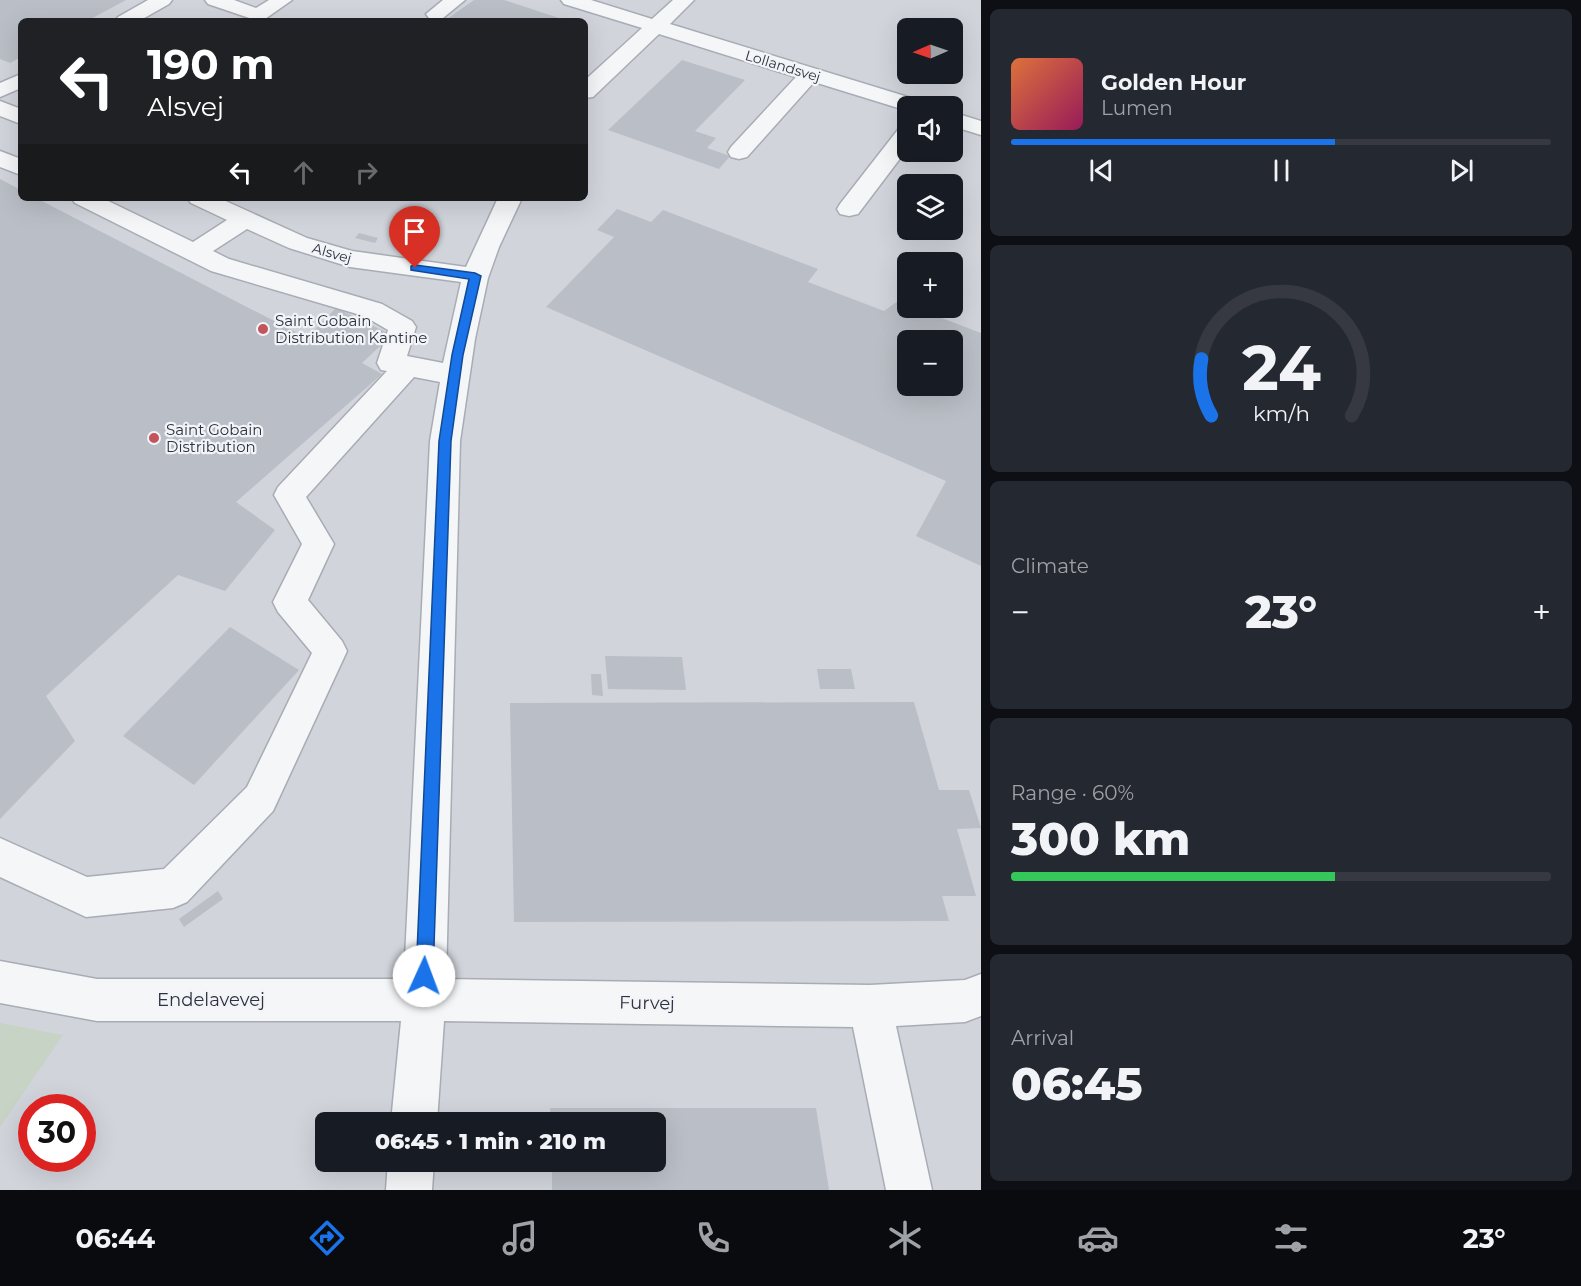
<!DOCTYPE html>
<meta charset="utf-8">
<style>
body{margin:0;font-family:Montserrat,sans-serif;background:#242831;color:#f1f3f6;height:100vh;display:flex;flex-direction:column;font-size:22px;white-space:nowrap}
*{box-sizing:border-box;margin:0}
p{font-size:20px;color:#9ea1a6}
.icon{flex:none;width:33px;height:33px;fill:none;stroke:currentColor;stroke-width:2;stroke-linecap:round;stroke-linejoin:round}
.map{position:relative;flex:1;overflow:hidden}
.drawer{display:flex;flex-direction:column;gap:9px;padding:9px;background:#0d0f14;width:600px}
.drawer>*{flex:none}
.guide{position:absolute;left:18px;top:18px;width:570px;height:183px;border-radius:9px;box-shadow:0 6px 24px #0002;background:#202124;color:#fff;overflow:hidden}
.needle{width:39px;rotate:268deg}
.tools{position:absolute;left:897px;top:18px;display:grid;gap:12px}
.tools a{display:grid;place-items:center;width:66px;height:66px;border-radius:9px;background:#171b24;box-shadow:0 6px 24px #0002;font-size:30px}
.speed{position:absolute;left:18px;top:1094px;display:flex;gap:12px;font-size:30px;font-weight:700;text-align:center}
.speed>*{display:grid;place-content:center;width:78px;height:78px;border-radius:50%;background:#171b24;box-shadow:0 6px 24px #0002;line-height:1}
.speed .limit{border:9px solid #d22;background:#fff;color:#111}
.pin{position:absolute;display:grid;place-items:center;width:51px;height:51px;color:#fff;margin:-62px -26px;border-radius:50% 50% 50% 0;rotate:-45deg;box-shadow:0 0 6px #0007}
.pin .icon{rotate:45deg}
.me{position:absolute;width:66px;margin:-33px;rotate:2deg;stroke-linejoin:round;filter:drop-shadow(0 0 4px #0008)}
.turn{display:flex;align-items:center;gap:21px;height:126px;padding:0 30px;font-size:27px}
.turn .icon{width:78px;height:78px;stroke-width:2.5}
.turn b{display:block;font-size:42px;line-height:51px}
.lanes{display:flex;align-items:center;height:57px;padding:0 30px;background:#0003;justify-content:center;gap:30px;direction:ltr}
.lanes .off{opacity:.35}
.big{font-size:45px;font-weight:800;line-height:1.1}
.drawer .tile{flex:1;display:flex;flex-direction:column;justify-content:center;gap:9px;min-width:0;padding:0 21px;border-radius:9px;background:#242831}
.drawer .dial{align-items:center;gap:0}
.dial svg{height:156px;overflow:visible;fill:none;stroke:#363941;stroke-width:7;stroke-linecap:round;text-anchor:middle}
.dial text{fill:#f1f3f6;stroke:none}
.song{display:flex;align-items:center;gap:18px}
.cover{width:72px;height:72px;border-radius:9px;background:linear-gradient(135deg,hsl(20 70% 55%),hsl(330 70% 35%))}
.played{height:6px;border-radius:3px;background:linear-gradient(90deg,#1a73e8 60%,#363941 60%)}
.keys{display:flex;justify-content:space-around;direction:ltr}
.heat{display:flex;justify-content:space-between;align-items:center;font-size:33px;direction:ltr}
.charge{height:9px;border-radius:4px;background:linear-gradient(90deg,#34c759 60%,#363941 0)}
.trip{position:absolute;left:315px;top:1112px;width:351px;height:60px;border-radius:9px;background:#171b24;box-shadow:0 6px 24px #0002;font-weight:800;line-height:60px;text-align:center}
.tabs{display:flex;height:96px;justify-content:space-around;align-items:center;background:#090b0e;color:#9ea1a6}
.tabs .icon{width:42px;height:42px}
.tabs .selected{color:#1a73e8}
.tabs b{font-size:27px;color:#f1f3f6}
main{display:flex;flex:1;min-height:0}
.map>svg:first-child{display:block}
.built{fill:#d1d4db;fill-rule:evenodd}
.green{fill:#c7d3c5}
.building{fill:#babec6;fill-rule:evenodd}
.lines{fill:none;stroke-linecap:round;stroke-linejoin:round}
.minor-casing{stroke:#a8acb4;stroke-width:3}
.minor{fill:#f5f6f8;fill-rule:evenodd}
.route{fill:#1a73e8;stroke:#114b97;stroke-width:1.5}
.poi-dot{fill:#c3545c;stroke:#f2f4f7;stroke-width:2}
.labels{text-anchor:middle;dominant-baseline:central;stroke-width:4.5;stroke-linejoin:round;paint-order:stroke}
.far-street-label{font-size:14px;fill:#2c3240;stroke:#f2f4f7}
.poi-label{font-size:15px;fill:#2c3240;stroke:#f2f4f7;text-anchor:start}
.near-street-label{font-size:18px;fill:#2c3240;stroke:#f2f4f7}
</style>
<main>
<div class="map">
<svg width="981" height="1190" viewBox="0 0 981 1190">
<rect width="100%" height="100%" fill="#e3e5ea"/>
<path class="built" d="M0,0h981v1190h-981zM21,21h564v177h-564zM908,28h44v46h-44zM908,106h44v46h-44zM908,184h44v46h-44zM908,262h44v46h-44zM908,340h44v46h-44zM32,1107h50v51h-50zM326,1122h330v39h-330z"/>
<path class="green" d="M0,1023l63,12 -63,92z"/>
<path class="building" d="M0,0h126l-39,21h-66v36l-11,6 -10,-4z
M474,0h30l64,21h-124z
M682,60l63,20 -50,51 21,7 -9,10 23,8 -11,13 -111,-39z
M0,179l21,11v8h15l271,140 29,-30 56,27 -30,28 20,11 -146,128 39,28 -50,61 -47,-16 -132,121 29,45 -75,78z
M617,209l34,13 12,-12 155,59 -10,13 76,29 14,-10 10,4v3h7l66,25v233l-65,-30 30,-55 -400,-174 68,-70 -17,-7zM908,340h44v46h-44z
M359,233l19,5 -3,5 -20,-5z
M230,627l69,43 -105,115 -71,-49z
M605,656l77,1 4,33 -78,-1z
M817,669h34l4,20h-35z
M591,674h10l2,22 -11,-1z
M914,702l25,88h30l12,38 -24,1 19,67h-34l7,25 -435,1 -4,-219z
M218,891l5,8 -39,28 -5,-8z
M550,1108h266l13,82h-277v-29h104v-39h-105z"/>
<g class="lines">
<g class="minor-casing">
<path id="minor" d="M148,0h24l-3,4 -30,17h-24l3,-4z
M205,0h29l22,8 13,-8h23l-27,19 -7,2 -50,-17z
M443,0h22l-22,18h-14l-3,-4z
M561,0h30l61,19 21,-19h21l-24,24 251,77 3,5h-16v5l-94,-29 -67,75 -8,2 -8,-2 -3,-5 3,-5 65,-70 -137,-43 -66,63 -8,1v-18l57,-52 -78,-24z
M21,74v14l-21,9v-14z
M0,101l21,8v15l-21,-8z
M952,112l29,9v14l-29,-9z
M908,125v23l-50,66 -9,2 -9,-2 -3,-5 3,-5 60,-77z
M0,151l21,8v16l-21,-8z
M71,198h31l91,44 34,-22 -36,-17 -4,-5h32l88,40 45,13 114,16 32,-69h24l-23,49 -11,31 -13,61 -15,102 -14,538 424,6 95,-5 16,-6v42l-16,6 -69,4 36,164h-46l-33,-163 -409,-6 -7,101h-46l10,-101h-304l-97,-18v-42l97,18h307l26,-538 10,-59 -26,-5 -108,120 28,47 -26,56 34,41 5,10 -74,160 -86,91 -14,6 -87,9 -86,-40v-39l87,39 77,-8 83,-82 65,-134 -34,-41 -5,-10 29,-58 -28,-49 4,-8 109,-116 -6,-1 -4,-7 11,-33 -24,-14 -153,-45 -136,-68zM247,229l42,19 61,19 111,15 -18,81 -36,-7 9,-29 -4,-6 -30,-17 -153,-45 -16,-8z
M388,1161h46l-2,29h-46z"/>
</g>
<use href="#minor" class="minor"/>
</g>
<path class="route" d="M415,265l60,8 6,3 -18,79 -12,86 -18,535 -2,6 -7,3 -6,-3 -2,-6 23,-535 13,-86 17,-76 -58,-9v-4z"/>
<g class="poi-dot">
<circle cx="263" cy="329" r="6"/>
<circle cx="154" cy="438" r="6"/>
</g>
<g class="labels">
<g class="far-street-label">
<text transform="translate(783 66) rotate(17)">Lollandsvej</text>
<text transform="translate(332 253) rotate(16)">Alsvej</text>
</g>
<g class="poi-label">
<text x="275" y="320">Saint Gobain<tspan x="275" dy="17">Distribution Kantine</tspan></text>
<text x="166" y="429">Saint Gobain<tspan x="166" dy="17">Distribution</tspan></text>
</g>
<g class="near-street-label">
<text x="211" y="1000">Endelavevej</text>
<text transform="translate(647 1003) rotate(1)">Furvej</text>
</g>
</g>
</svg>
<div class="tools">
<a><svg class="needle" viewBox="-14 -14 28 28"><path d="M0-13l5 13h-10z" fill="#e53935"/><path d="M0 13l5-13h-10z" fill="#9ea1a6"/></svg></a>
<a><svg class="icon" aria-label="sound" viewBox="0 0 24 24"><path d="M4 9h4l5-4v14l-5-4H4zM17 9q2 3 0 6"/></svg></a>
<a><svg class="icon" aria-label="layers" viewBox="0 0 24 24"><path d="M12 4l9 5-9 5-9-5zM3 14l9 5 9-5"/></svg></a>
<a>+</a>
<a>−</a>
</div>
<div class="speed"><div class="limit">30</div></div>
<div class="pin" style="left:415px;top:268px;background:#d93025"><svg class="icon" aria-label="arrive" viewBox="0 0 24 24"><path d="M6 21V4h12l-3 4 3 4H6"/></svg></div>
<svg class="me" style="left:424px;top:976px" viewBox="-20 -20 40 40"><circle r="19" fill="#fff"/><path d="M0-13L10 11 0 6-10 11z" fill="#1a73e8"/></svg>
<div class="trip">06:45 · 1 min · 210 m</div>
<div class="guide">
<div class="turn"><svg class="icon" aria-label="left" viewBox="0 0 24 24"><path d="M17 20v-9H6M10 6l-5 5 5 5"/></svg><div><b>190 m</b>Alsvej</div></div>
<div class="lanes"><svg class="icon" aria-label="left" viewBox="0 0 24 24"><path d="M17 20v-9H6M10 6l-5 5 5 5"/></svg><svg class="icon off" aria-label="ahead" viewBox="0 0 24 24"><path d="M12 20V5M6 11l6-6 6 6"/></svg><svg class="icon off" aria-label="right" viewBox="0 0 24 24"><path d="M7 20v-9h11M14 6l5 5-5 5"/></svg></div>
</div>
</div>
<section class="drawer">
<div class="tile">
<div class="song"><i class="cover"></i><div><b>Golden Hour</b><p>Lumen</p></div></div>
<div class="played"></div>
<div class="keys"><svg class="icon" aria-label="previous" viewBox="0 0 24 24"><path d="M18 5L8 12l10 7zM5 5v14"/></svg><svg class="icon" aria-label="pause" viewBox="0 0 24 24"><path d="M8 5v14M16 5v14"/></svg><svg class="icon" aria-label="next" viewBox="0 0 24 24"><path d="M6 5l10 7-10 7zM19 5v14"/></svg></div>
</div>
<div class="tile dial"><svg viewBox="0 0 100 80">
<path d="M14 69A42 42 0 1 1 86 69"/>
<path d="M14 69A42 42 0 0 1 9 40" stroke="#1a73e8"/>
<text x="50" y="56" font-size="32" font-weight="700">24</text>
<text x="50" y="72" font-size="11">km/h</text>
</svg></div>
<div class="tile"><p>Climate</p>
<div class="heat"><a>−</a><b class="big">23°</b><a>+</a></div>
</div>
<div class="tile"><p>Range · 60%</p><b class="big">300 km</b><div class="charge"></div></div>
<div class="tile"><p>Arrival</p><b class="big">06:45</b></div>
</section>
</main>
<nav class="tabs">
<b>06:44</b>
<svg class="icon selected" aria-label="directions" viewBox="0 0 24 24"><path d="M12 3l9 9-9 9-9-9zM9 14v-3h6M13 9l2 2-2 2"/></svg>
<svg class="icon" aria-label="music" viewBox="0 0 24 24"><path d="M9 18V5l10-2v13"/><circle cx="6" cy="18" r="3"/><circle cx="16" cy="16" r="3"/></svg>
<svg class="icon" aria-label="phone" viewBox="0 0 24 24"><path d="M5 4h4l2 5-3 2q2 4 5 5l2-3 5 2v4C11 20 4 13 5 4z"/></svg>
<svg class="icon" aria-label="climate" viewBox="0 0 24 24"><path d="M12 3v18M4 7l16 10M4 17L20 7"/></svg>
<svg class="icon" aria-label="car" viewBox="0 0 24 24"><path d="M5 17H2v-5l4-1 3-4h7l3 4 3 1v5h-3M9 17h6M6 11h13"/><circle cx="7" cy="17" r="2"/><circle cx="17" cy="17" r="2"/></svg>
<svg class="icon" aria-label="filters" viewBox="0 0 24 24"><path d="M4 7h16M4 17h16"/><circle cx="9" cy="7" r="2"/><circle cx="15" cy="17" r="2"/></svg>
<b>23°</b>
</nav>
